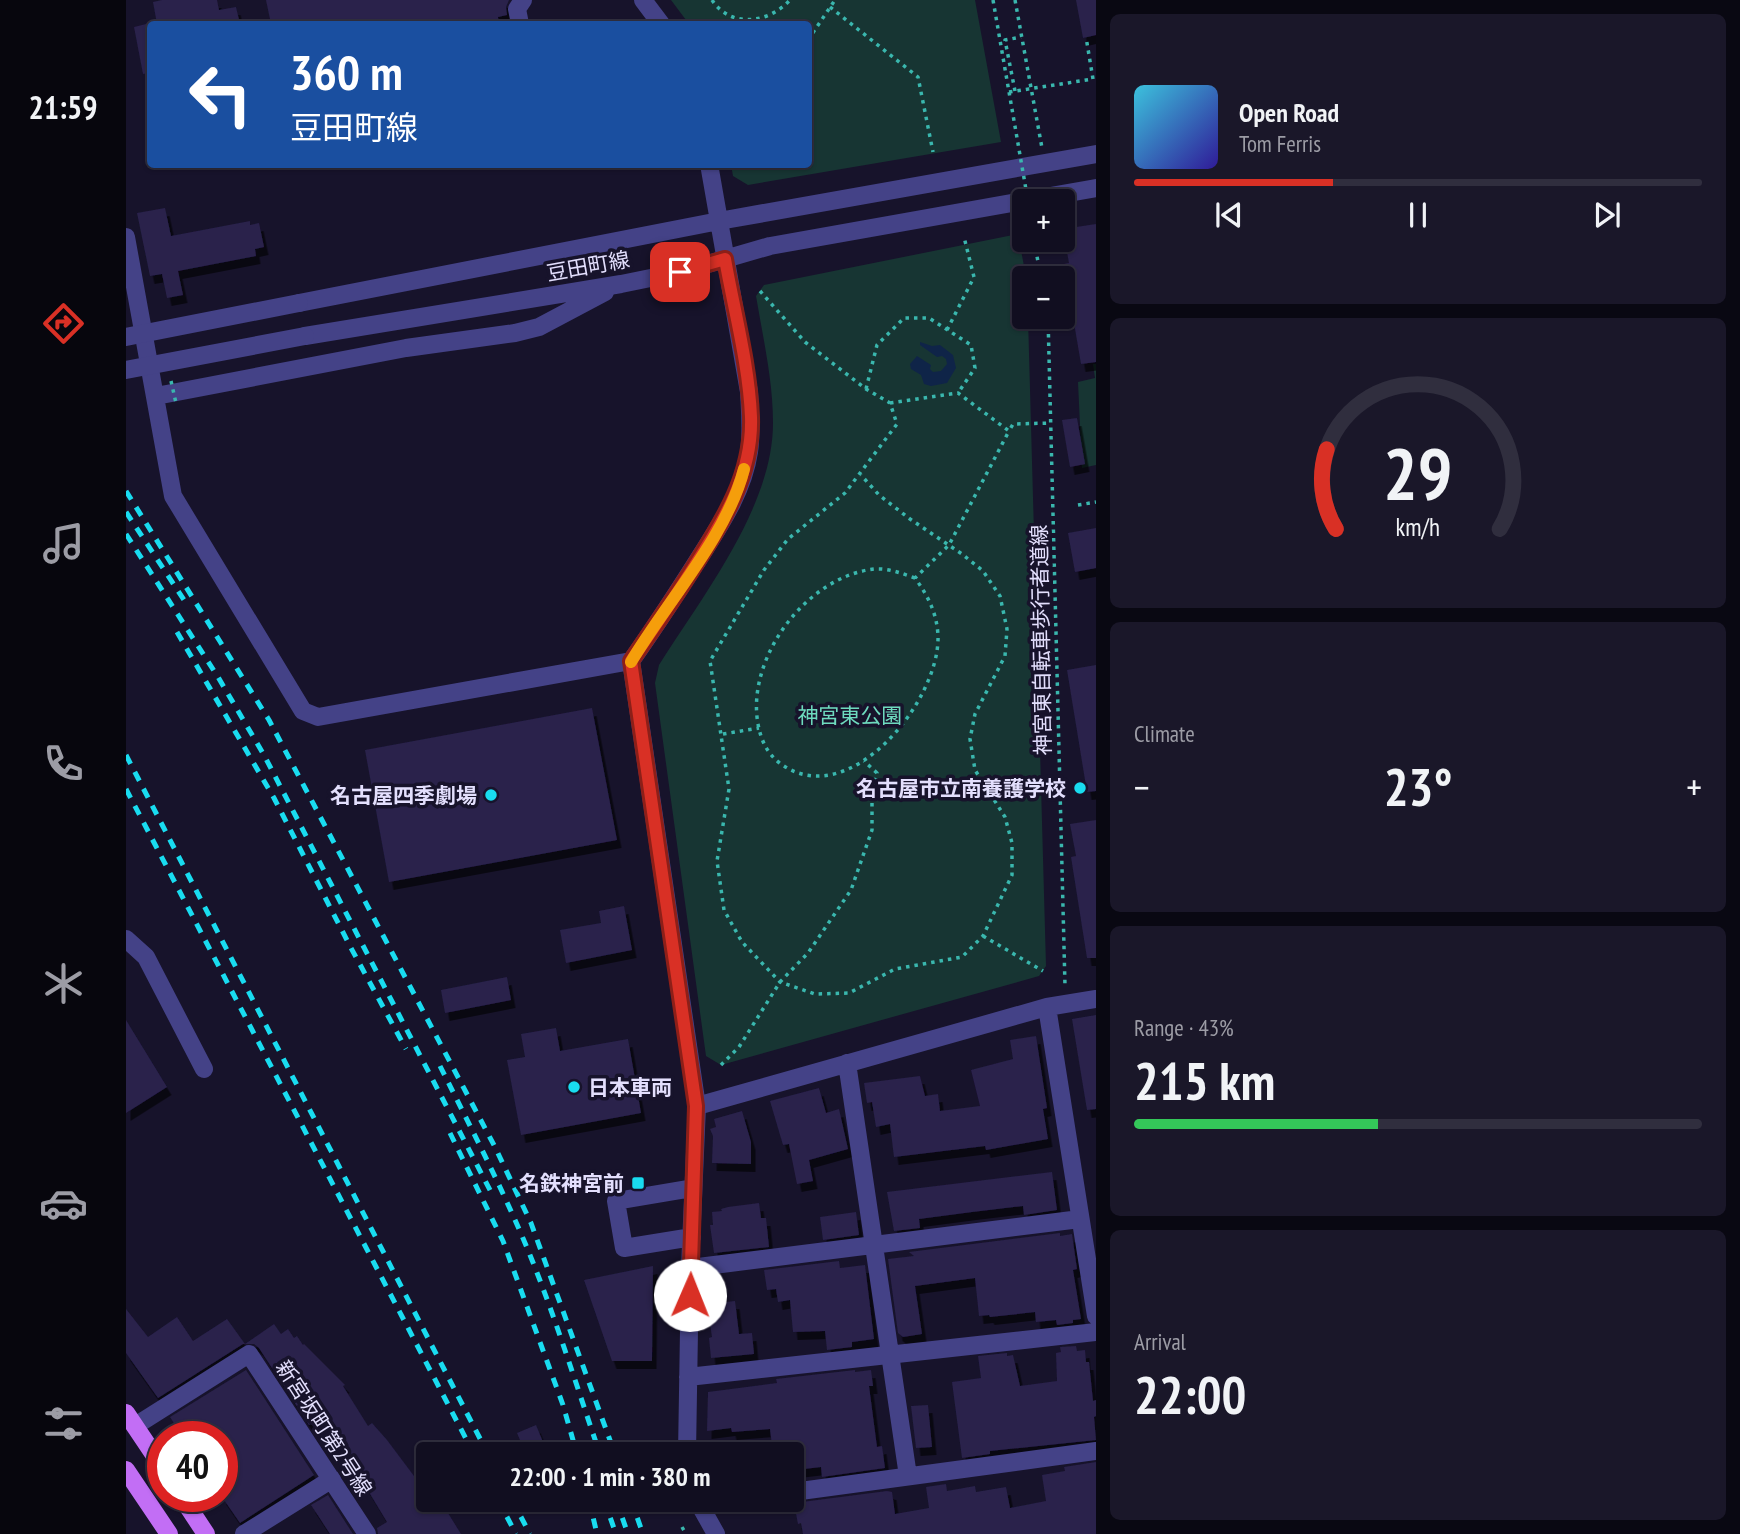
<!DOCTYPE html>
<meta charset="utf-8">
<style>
body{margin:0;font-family:"PT Sans Narrow","Noto Sans JP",sans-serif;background:#1a1729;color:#f1f3f6;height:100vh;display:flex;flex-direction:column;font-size:26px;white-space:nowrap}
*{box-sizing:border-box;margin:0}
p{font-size:23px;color:#9c9ca5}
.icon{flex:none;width:38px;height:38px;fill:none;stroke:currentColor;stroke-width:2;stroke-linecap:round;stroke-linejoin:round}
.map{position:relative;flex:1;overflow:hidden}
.side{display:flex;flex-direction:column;gap:14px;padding:14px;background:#090812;width:644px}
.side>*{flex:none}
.guide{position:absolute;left:21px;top:21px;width:665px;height:147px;border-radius:7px;box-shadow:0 2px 5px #0004,0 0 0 2px #302e3e;background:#1a4fa0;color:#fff;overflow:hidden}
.tools{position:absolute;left:886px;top:189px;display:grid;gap:14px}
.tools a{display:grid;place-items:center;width:63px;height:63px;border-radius:7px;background:#110e20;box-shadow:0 2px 5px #0004,0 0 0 2px #302e3e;font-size:35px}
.speed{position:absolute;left:21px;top:1421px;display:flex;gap:14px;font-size:35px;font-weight:700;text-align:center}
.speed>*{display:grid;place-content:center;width:91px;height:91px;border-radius:50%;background:#110e20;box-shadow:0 2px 5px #0004,0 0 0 2px #302e3e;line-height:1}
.speed .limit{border:10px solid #d22;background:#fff;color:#111}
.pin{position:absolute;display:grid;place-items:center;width:60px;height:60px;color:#fff;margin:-30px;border-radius:14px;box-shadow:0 4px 10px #0006}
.me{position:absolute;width:77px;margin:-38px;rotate:1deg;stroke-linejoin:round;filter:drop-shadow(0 0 5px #0008)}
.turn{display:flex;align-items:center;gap:24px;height:147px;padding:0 28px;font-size:32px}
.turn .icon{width:91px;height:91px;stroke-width:2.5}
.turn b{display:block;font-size:49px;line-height:60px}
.big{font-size:52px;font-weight:700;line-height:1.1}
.side .card{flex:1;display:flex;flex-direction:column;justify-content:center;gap:10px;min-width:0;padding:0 24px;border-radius:10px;background:#1a1729}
.side .dial{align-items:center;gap:0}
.dial svg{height:182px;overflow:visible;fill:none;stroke:#302e3e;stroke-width:7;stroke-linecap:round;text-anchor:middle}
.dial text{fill:#f1f3f6;stroke:none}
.song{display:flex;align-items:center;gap:21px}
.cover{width:84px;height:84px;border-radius:10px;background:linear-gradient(135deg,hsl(190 70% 55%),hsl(250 70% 35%))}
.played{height:7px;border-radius:4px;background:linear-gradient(90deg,#d93025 35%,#302e3e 35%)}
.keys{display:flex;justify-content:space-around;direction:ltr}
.heat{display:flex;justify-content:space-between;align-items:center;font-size:38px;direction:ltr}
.charge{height:10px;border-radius:5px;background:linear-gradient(90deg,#34c759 43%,#302e3e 0)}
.trip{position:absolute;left:290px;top:1442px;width:388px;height:70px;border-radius:7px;background:#110e20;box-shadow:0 2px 5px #0004,0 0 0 2px #302e3e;font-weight:700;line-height:70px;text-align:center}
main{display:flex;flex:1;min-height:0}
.tabs{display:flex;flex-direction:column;width:126px;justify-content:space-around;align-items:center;background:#07060d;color:#9c9ca5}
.tabs .icon{width:49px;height:49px}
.tabs .active{color:#d93025}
.tabs b{font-size:32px;color:#f1f3f6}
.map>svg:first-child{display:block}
.green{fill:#173533}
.water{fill:#0f2448}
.building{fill:#29214b;filter:url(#shadow)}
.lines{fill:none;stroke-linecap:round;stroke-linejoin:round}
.path{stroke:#3ab7ae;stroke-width:3.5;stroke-dasharray:3.5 5;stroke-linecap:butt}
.minor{stroke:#444287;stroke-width:18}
.major{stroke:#c26ef5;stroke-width:18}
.rail{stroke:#19dcf0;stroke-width:5;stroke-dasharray:10 9;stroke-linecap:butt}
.path-bridge{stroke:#3ab7ae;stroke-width:3.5;stroke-dasharray:3.5 5;stroke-linecap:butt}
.minor-bridge{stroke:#444287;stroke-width:18}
.route-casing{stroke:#8d1f18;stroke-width:18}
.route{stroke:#d93025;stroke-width:12}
.slow{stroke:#f59e0b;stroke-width:12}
.poi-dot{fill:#19dcf0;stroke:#17132b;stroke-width:2.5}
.labels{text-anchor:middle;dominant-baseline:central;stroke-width:7;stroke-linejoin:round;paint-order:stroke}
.street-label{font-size:21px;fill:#e3dffd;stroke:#17132b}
.park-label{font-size:21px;fill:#6edabe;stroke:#17132b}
.poi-label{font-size:21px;font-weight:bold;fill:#e3dffd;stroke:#17132b;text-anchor:end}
</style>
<main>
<nav class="tabs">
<b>21:59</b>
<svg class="icon active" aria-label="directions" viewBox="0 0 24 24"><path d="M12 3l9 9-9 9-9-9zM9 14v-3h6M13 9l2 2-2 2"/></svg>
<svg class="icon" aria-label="music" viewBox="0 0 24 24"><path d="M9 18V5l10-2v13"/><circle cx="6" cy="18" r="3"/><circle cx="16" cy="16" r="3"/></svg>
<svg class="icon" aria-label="phone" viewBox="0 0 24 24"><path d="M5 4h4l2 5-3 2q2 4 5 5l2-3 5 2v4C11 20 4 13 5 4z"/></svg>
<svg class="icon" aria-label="climate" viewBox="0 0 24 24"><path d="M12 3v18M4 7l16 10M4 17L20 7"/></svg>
<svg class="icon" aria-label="car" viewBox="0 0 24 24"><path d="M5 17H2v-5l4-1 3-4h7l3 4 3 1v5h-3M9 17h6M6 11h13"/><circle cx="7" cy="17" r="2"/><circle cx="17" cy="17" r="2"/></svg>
<svg class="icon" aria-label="filters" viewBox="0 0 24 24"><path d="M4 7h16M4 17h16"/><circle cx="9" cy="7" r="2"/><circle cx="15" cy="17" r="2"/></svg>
</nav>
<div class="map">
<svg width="970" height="1534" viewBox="0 0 970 1534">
<defs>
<filter id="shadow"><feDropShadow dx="4.5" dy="8" stdDeviation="0" flood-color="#0009"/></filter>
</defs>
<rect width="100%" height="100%" fill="#17132b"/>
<path class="green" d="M545,0h304l26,142 -253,43 -15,-9 -2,-11 77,-1v-140h-119z
M892,234l8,43 -2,1v39h4l18,649 -7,10 -318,89 -15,-9 -51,-373 4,-18c44,-70 114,-158 114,-242 0,-43 -10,-85 -17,-127l8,-11z
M967,364h3v101l-14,3 -4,-86 17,-4z"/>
<path class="water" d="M794,342l12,4 8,-1 13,10 3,13 -9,15 -16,3 -7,-2 -3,-9 -10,-6 -1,-5 7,-8 14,9 -1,4 3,3 8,-1 6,-7 -1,-5 -4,-3 -5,1 -17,-12z"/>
<path class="building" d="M36,0h55l2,10 17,-3 4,17h-83l-4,-22z
M140,0h243l-3,7 1,8 -9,2 1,7h-228z
M950,0h20v35l-13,3z
M24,23v50l-7,1 -9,-47z
M39,208l6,28 79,-15v4l9,-2 5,24 -9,2 1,7 -78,15 5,24 -16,3 -5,-24 -12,2 -13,-63z
M970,224v138l-15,2 -17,-100 5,-1 -6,-34z
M951,418l8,46 -15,3 -8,-47z
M970,528v40l-21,4 -7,-39z
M970,665v126l-9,1 -20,-122z
M466,708l25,132 -228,42 -24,-132z
M970,820v138h-9l-16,-101 5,-1 -6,-32z
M498,906l8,44 -66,13 -6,-33 41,-7 -2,-12z
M381,977l4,23 -66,13 -4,-23z
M970,1015v94l-9,1 -15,-91z
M0,1020l41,67 -41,26z
M430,1028l4,23 68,-12 13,74 -120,22 -14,-75 18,-3 -4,-23z
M910,1036l11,72 -4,1 5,30 -62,11 -1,-4 -91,11 -4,-33 -14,3 -4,-25 -5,1 -3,-20 56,-7 5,20 13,-2 2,17 40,-5 -9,-36 42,-11 -3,-19z
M693,1088l7,25 13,-4 9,40 -39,11 4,21 -16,3 -8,-40 -6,1 -13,-44z
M616,1111l9,31v22l-39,-1 1,-27 -3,-7 6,-2 -2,-8z
M926,1172l5,38 -33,5 -1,-9 -51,6 -53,7 1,9 -26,3 -7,-39z
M633,1203l2,15h5l3,29 -55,6 -4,-28h3l-1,-13 10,-1 -1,-2 7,-2z
M730,1212l3,23 -36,5 -3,-23z
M934,1233v3l12,-2 5,35 -4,1 8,49 -8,1v3l-16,2 -1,-5 -20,2 -1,-10 -45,5 -1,-2 -10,1 -4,-38 -60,8 7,48 -19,3 -5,-4 -10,-74 26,-3 -5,-4z
M713,1261l1,7 25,-3 9,74 -22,3v5l-25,3 -2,-19 -32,1 -3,-32 -12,2 -2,-13 -9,1 -3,-20z
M527,1266l-1,95h-40l-28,-81z
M609,1301l4,33 13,-1 2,21 -43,4 -2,-20 3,-1 -5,-33z
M0,1309l22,28 29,-20 16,24 34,-22 18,25 29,-20 7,10 7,-5 6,9 3,-2 6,9 1,-1 41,41 -2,1 25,40 4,-3 15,17 42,56v4h11l21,34h-83l-1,-6 10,-6 -64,-106 -14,9 -50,-77 -5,-4h-11l-85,54 -32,-45z
M950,1346l1,5 8,-1 1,12h3l4,39 3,-1v16l-2,1 2,23 -106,11v3l-28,4 -10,-76 29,-4 -3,-22 29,-3v3l6,-1 7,31 37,-5 -1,-28 5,-1 -1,-5z
M120,1370l68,105 -74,48 -18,-26v-60h-39l-13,-20z
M729,1370v2l16,-2 2,16h-4l8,61 5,-1 3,22 -63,9 -1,-10 -26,3 -2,-16h-20l-3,-25 -38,3 -1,-4 -24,3 1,-39 69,-9 -1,-4z
M802,1405l4,42 -16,1 -5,-42z
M410,1425l12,29h-22l-9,-21z
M970,1462v72h-293l-2,-11 -3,1 -4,-21 93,-12 5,1 3,22 34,-6 -3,-21 20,-3 1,7 28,-5 1,6 30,-5 4,21 36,-7 -4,-26 23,-4 -1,-4z
M202,1495l25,39h-23l-11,-17 -8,-12z"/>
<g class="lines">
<path class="path" d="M586,0c19,29 57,23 78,0
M889,0l27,148
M704,7l88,70 15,75
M682,40l27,-40
M889,91l-10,-51 16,-3
M908,240l7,38
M634,291l45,51 61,47 24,14 7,21 -52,69 -57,46 -24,31 -54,91 19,128 -12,72 7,49 18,32 38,40 35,12 34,-1 46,-24 67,-12 21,-21 29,-61v-32l-7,-26 -30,-47 -5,-31 5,-25 30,-58 2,-27 -7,-33 -17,-25 -21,-17 -52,-35 -31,-24 -18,-20
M922,317l17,669
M821,330l27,-53 -10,-40
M740,389l11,-44 27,-27h25l42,27 4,23 -17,25
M764,403l68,-10 51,38 4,-7 38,-1
M952,505l18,-3
M789,578c-14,-5 -27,-10 -41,-9 -68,8 -128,89 -116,155 3,16 9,30 23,40 68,49 159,-63 157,-128 -1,-23 -10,-40 -23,-58l34,-33 60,-114
M597,734l36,-6
M857,936l60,35
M595,1065l18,-18 41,-65 28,-29 43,-63 21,-60v-35l5,-22 -13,-12
M556,1527l4,7"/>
<path class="minor" d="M517,0l18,24
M394,24l-3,-15 6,-9
M0,237l47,259 130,215 15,6 313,-56
M173,303l420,-82 377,-67
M179,336l316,-52 59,-12 90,-26 326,-58
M30,396l250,-48 109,-15 24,-6 66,-35
M0,939l20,18 58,112
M921,1007l49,309
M721,1063l61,413
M571,1106l350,-99 49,-8
M566,1237l-68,11 -8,-47 77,-13
M564,1268l390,-49
M562,1377l408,-45
M9,1426l114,-72 118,180
M561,1454l3,-186 7,-162 -66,-445c23,-32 44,-65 65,-98 22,-35 47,-70 53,-111 3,-20 1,-40 0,-60l-40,-228
M667,1492l303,-41
M571,1500l19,34
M574,1504l34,-4
M118,1534l88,-55"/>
<path class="major" d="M0,1413l37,55
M0,1470l43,64
M55,1496l25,38"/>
<path class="rail" d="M0,491l143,229 226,427 36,76 84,231
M0,512l60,91
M0,534l92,143 46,78 227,437
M51,632l97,166 77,150 55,101
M0,755l362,699
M0,789l348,665
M314,1066c27,54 55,108 79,163 32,73 55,150 81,225
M324,1133l53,108 60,164 14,49
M372,1500l18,34
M386,1500l18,34
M463,1500l8,34
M478,1500l12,34
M490,1500l12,34
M505,1500l12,34"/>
<path class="path-bridge" d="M867,0l35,201
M883,92l84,-13 -7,-42
M45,381l5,22"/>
<path class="minor-bridge" d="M0,337l173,-34
M0,370l179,-34"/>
</g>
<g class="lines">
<g class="route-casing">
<path id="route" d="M554,272l45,-13c9,51 24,106 26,158 2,60 -30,107 -61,156 -19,30 -39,59 -59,88l65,445 -6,189"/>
</g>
<use href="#route" class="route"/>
<path class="slow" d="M505,662c35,-59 96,-126 113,-193"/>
</g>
<g class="poi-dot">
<circle cx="954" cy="788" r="7"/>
<circle cx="365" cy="795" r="7"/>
<circle cx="448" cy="1087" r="7"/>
<rect x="505" y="1176" width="14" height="14" rx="3.5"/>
</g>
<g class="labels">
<g class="street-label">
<text transform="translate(462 266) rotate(-10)">豆田町線</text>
<text transform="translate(915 640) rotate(-91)">神宮東自転車歩行者道線</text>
<text transform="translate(198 1428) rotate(57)">新宮坂町第2号線</text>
</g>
<g class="park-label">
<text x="724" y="715">神宮東公園</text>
</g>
<g class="poi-label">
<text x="940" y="788">名古屋市立南養護学校</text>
<text x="351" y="795">名古屋四季劇場</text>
<text x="462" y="1087" text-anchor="start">日本車両</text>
<text x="498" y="1183">名鉄神宮前</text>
</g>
</g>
</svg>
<div class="tools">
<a>+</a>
<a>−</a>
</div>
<div class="speed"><div class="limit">40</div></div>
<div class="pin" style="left:554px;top:272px;background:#d93025"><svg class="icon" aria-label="arrive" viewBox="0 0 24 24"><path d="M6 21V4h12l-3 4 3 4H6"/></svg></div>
<svg class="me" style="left:564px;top:1295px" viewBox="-20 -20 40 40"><circle r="19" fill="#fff"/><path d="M0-13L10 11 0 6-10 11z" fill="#d93025"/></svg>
<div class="trip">22:00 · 1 min · 380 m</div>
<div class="guide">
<div class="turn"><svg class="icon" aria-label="left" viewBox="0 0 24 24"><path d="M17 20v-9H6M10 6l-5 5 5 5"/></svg><div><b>360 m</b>豆田町線</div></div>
</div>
</div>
<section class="side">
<div class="card">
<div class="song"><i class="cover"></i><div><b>Open Road</b><p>Tom Ferris</p></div></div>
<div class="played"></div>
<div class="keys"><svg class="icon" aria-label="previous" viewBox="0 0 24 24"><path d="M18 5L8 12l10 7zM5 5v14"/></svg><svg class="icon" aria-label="pause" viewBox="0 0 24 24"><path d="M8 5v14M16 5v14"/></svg><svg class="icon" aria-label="next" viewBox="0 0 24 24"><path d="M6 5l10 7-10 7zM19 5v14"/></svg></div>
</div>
<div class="card dial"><svg viewBox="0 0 100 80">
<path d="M14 69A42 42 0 1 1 86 69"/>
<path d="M14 69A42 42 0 0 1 10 34" stroke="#d93025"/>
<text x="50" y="56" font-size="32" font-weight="700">29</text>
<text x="50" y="72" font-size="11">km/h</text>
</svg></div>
<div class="card"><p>Climate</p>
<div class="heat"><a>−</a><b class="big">23°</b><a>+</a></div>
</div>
<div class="card"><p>Range · 43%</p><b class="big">215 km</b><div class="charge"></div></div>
<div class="card"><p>Arrival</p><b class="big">22:00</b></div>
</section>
</main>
